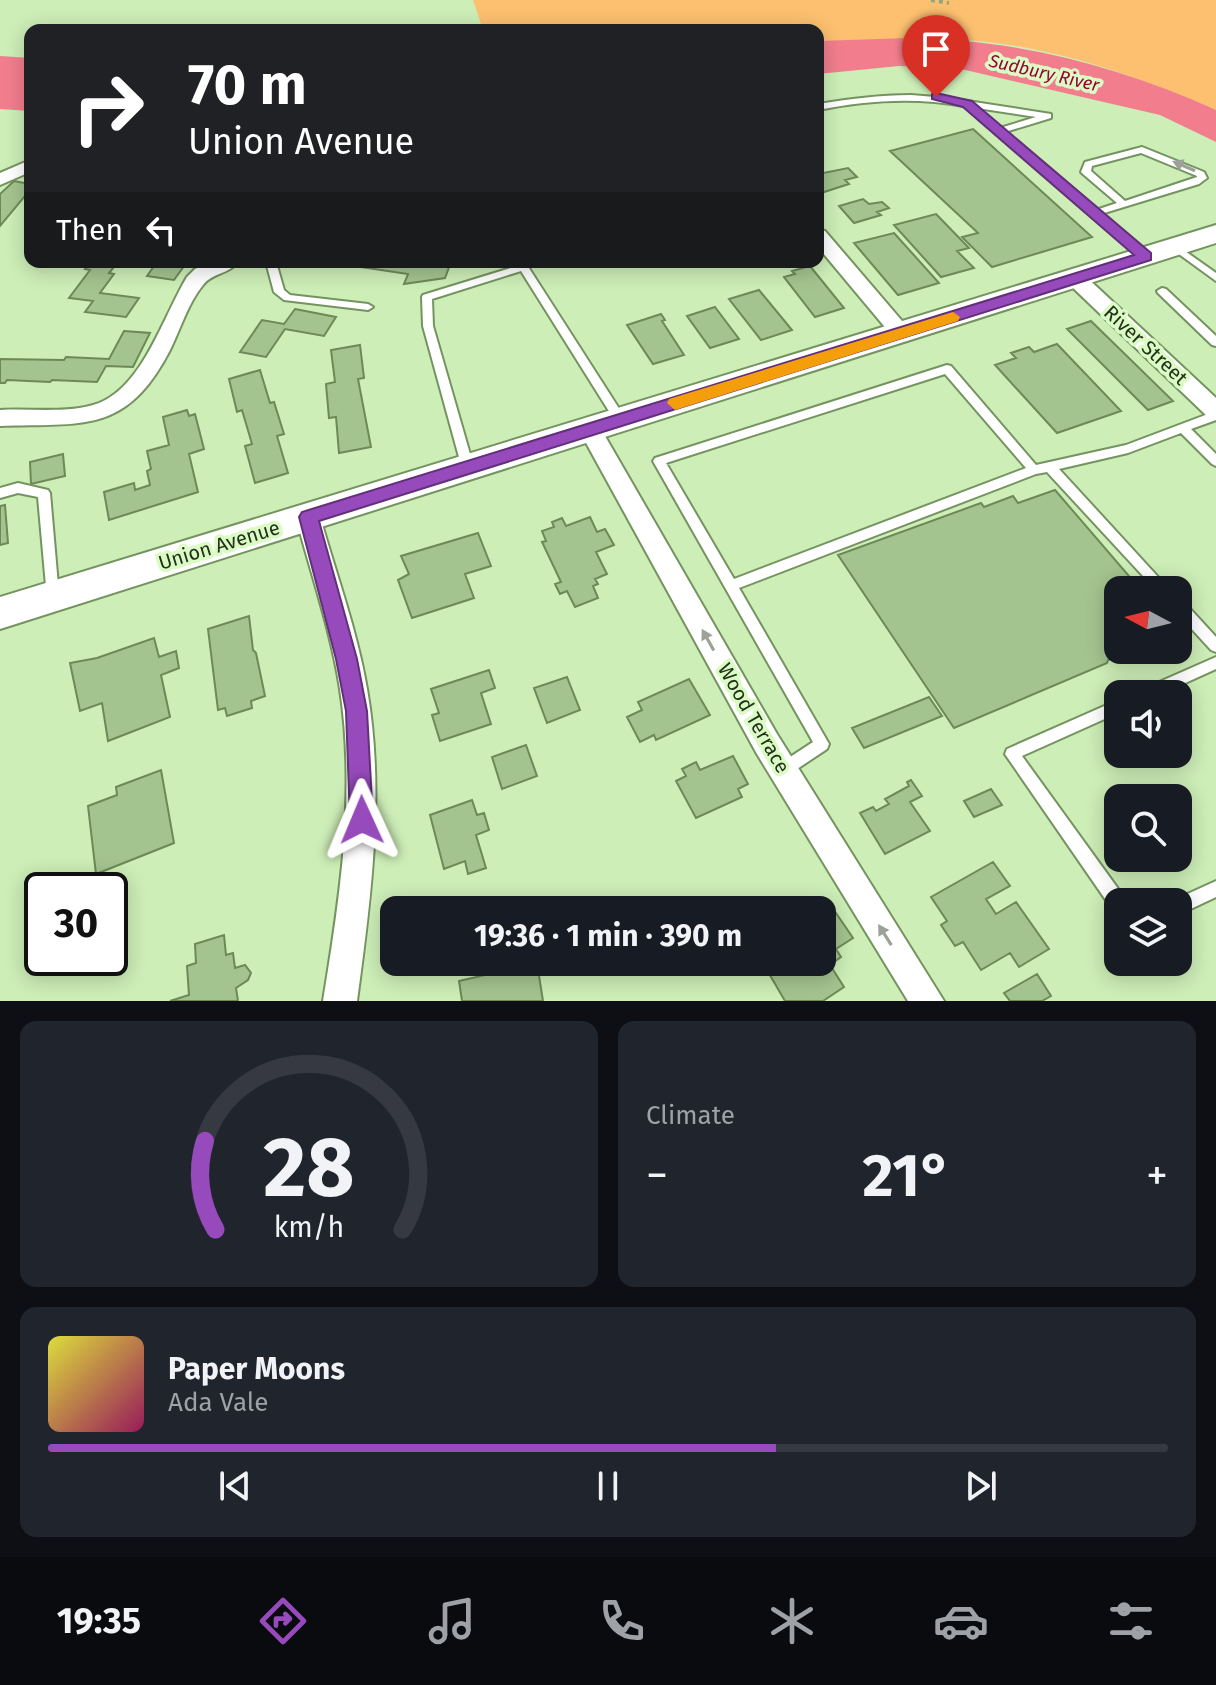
<!DOCTYPE html>
<meta charset="utf-8">
<style>
body{margin:0;font-family:"Fira Sans",sans-serif;background:#20242c;color:#f1f3f6;height:100vh;display:flex;flex-direction:column;font-size:30px;white-space:nowrap}
*{box-sizing:border-box;margin:0}
p{font-size:26px;color:#9ea1a6}
.icon{flex:none;width:44px;height:44px;fill:none;stroke:currentColor;stroke-width:2;stroke-linecap:round;stroke-linejoin:round}
.map{position:relative;height:1001px;overflow:hidden}
.details{display:flex;flex-direction:column;gap:20px;padding:20px;background:#0d0f14;flex:1}
.details>*{flex:none}
.banner{position:absolute;left:24px;top:24px;width:800px;height:244px;border-radius:16px;box-shadow:0 4px 20px #0003;background:#202124;color:#fff;overflow:hidden}
.needle{width:52px;rotate:277deg}
.tools{position:absolute;left:1104px;top:576px;display:grid;gap:16px}
.tools a{display:grid;place-items:center;width:88px;height:88px;border-radius:16px;background:#171b24;box-shadow:0 4px 20px #0003;font-size:40px}
.speed{position:absolute;left:24px;top:872px;display:flex;gap:16px;font-size:40px;font-weight:700;text-align:center}
.speed>*{display:grid;place-content:center;width:104px;height:104px;border-radius:50%;background:#171b24;box-shadow:0 4px 20px #0003;line-height:1}
.speed .limit{border:4px solid #111;border-radius:12px;background:#fff;color:#111}
.pin{position:absolute;display:grid;place-items:center;width:68px;height:68px;color:#fff;margin:-82px -34px;border-radius:50% 50% 50% 0;rotate:-45deg;box-shadow:0 0 8px #0007}
.pin .icon{rotate:45deg}
.me{position:absolute;width:88px;margin:-44px;rotate:359deg;stroke-linejoin:round;filter:drop-shadow(0 0 6px #0008)}
.turn{display:flex;align-items:center;gap:28px;height:168px;padding:0 32px;font-size:36px}
.turn .icon{width:104px;height:104px;stroke-width:2.5}
.turn b{display:block;font-size:56px;line-height:68px}
.then{display:flex;align-items:center;height:76px;padding:0 32px;background:#0003;gap:16px;font-size:30px}
.big{font-size:60px;font-weight:700;line-height:1.1}
.details .card{flex:1;display:flex;flex-direction:column;justify-content:center;gap:12px;min-width:0;padding:0 28px;border-radius:16px;background:#20242c}
.details .dial{align-items:center;gap:0}
.dial svg{height:208px;overflow:visible;fill:none;stroke:#363941;stroke-width:7;stroke-linecap:round;text-anchor:middle}
.dial text{fill:#f1f3f6;stroke:none}
.song{display:flex;align-items:center;gap:24px}
.cover{width:96px;height:96px;border-radius:12px;background:linear-gradient(135deg,hsl(60 70% 55%),hsl(330 70% 35%))}
.played{height:8px;border-radius:4px;background:linear-gradient(90deg,#964abb 65%,#363941 65%)}
.keys{display:flex;justify-content:space-around;direction:ltr}
.heat{display:flex;justify-content:space-between;align-items:center;font-size:44px;direction:ltr}
.details .tiles{flex:1;display:grid;gap:20px;grid-template-columns:1fr 1fr}
.card:last-child{grid-column:span 2}
.trip{position:absolute;left:380px;top:896px;width:456px;height:80px;border-radius:16px;background:#171b24;box-shadow:0 4px 20px #0003;font-weight:700;line-height:80px;text-align:center}
.dock{display:flex;height:128px;justify-content:space-around;align-items:center;background:#090b0e;color:#9ea1a6}
.dock .icon{width:56px;height:56px}
.dock .on{color:#964abb}
.dock b{font-size:36px;color:#f1f3f6}
.map>svg:first-child{display:block}
.green{fill:#fcc070}
.water{fill:#f27e8d}
.building{fill:#a4c48f;stroke:#6c8957;stroke-width:2}
.lines{fill:none;stroke-linecap:round;stroke-linejoin:round}
.lane-casing{stroke:#759360;stroke-width:4}
.street-casing{stroke:#759360;stroke-width:4}
.secondary-casing{stroke:#759360;stroke-width:4}
.path{stroke:#8fa97e;stroke-width:4;stroke-dasharray:4 4;stroke-linecap:butt}
.lane{fill:#fff;fill-rule:evenodd}
.street{fill:#fff;fill-rule:evenodd}
.secondary{fill:#fff;fill-rule:evenodd}
.oneway{fill:#9ca298}
.route{fill:#964abb;stroke:#62307a;stroke-width:2}
.slow{fill:#f59e0b}
.labels{text-anchor:middle;dominant-baseline:central;stroke-width:7;stroke-linejoin:round;paint-order:stroke}
.far-water-label{font-size:18px;font-style:italic;fill:#990335;stroke:#dafbc3}
.street-label{font-size:20px;fill:#23301b;stroke:#dafbc3}
</style>
<div class="map">
<svg width="1216" height="1001" viewBox="0 0 1216 1001">
<rect width="100%" height="100%" fill="#cdeeb7"/>
<path class="green" d="M473,0h743v110c-78,-34 -166,-65 -252,-70 -48,-3 -97,2 -146,1v-11h-335z"/>
<path class="water" d="M908,38c106,1 212,28 308,72v32l-56,-27 -199,-46 -62,-3 -81,8v-33z
M0,56l30,2v53l-30,-2z"/>
<path class="building" d="M973,129l119,108 -100,30 -30,-30 16,-4 -88,-82z
M848,168l9,9 -12,3 4,4 -25,8 -6,-6v-12z
M14,181l16,3v6l-30,36v-32z
M863,199l6,5 13,-2 7,6 -12,4 4,3 -27,8 -15,-17z
M936,214l33,34 -12,3 17,17 -33,9 -47,-52z
M894,233l45,50 -41,12 -44,-52z
M91,262h27l-9,11 5,1 -14,19 39,5 -13,19 -41,-5 8,-11 -24,-3 21,-28 -5,-1z
M157,262h30l-13,18 -27,-4z
M327,262h124l-6,16 -41,6 4,-10z
M810,266l34,42 -29,9 -31,-40 11,-3 -3,-3z
M759,290l33,40 -31,10 -32,-41z
M715,307l24,32 -29,9 -23,-32z
M295,309l41,8 -12,19 -39,-7 -19,28 -26,-5 22,-32 22,4z
M661,314l4,6 -3,1 22,34 -31,9 -26,-39z
M1091,321l82,80 -25,9 -81,-81z
M124,331l26,2 -17,34 -27,-1 -9,16 -45,-2 -2,2 -43,-2 -2,3h-5v-24l64,1 2,-3 43,2z
M1057,344l64,67 -64,22 -62,-68 21,-7 -5,-5 18,-6 5,5z
M360,345l4,33 -6,1 13,68 -32,6 -3,-36 -7,1 -3,-34 9,-2 -4,-32z
M260,370l10,33 4,-1 10,32 -7,2 11,37 -33,10 -10,-37 7,-2 -10,-34 -5,2 -8,-33z
M187,410l2,6 6,-2 9,35 -15,5 9,38 -89,28 -5,-28 30,-9 1,7 15,-5 -3,-14 4,-2 -4,-18 22,-6 -6,-28z
M63,454l2,22 -34,8 -1,-22z
M1055,490l86,100h-23v60h13l-23,10 -1,3 -153,65 -116,-173 143,-52 3,4 29,-11 5,7z
M5,505l3,38 -8,2v-39z
M590,517l7,15 8,-3 9,16 -18,7 11,22 -12,5 3,5 -5,2 5,12 -23,9 -8,-16 -7,3 -5,-10 6,-2 -19,-40 4,-1 -4,-10 12,-4 -2,-5 10,-4 4,8z
M478,533l13,33 -26,8 9,24 -62,20 -14,-38 11,-6 -8,-18z
M249,616l4,34 3,3 9,43 -14,5 1,7 -25,8 -2,-8 -7,2 -10,-81z
M154,638l5,19 17,-6 3,17 -18,7 9,42 -62,24 -6,-38 -22,8 -10,-48 27,-5z
M489,670l6,18 -14,5 10,31 -51,17 -8,-26 7,-2 -8,-24z
M567,677l13,33 -33,13 -13,-35z
M689,679l21,36 -54,25 -2,-5 -14,7 -13,-25 15,-7 -4,-8z
M929,697l13,19 -78,32 -12,-20z
M526,745l11,31 -35,13 -10,-32z
M733,756l15,28 -10,5 4,8 -46,21 -20,-37 10,-5 -4,-7 14,-7 4,8z
M161,770l13,73 -78,31 -8,-68 29,-11 -1,-8z
M911,780l11,16 -12,6 20,29 -45,23 -25,-41 13,-6 3,4 13,-7 -4,-5 24,-13 -2,-4z
M991,789l11,16 -28,12 -10,-16z
M472,800l5,15 7,-2 5,17 -13,5 10,33 -18,6 -3,-13 -21,8 -14,-54z
M993,862l17,24 -24,13 10,15 20,-12 33,47 -30,18 -9,-14 -29,17 -18,-28 -8,4 -14,-21 6,-4 -16,-24z
M836,913l17,25 -17,11 5,8 -11,8 14,22 -21,14h-38l-18,-31 5,-3 -4,-5h54v-40z
M224,935l2,20 7,-2 2,15 10,-3 6,8 -3,7 -12,8 2,13h-68l19,-6 -2,-29 9,-3 -1,-19z
M537,963l6,38h-81l-3,-20z
M1037,974l14,22 -9,5h-32l-6,-8z"/>
<g class="lines">
<g class="lane-casing">
<path id="lane" d="M911,95l37,3 103,16v4l-46,14 91,78 21,-7 -34,-29 -2,-2 4,-10 57,-15 62,25 3,6 -8,6 -98,30 49,43 -5,3 -3,-1 -178,-153c-49,-9 -97,-6 -146,4v-6c31,-5 62,-9 93,-9zM977,108l59,9 -36,11zM1141,153l56,23v1l-72,24 -34,-30 1,-5z
M1175,244l41,29v8l-44,-32v-4z
M266,262h10l8,28 6,5 78,9 5,3 -5,3 -84,-10 -10,-8z
M515,262h10l2,3 100,156 -2,3h-8l-96,-153 -89,28 1,27 41,142 -6,5 -6,-5 -39,-142 -1,-29 1,-2 94,-29z
M1162,288l4,1 50,47v10l-4,-1 -54,-52 -1,-2z
M947,365l4,1 85,99 90,-20 90,-34v9l-25,9 25,25v12l-4,-2 -31,-31 -53,20 -69,16 111,121h-14l-109,-118 -11,2 -297,114 90,156 -2,5 -39,26 -5,2 -5,-2 -2,-5 2,-5 35,-23 -160,-281 2,-3zM945,374l81,94 -292,111 -68,-116z
M18,483l30,7 2,3 9,104 -1,4 -5,2 -5,-2 -1,-4 -9,-100 -20,-4 -18,5v-10z
M1178,599l5,2 33,36v15l-5,-2 -33,-36z
M1216,657v12l-55,25h-22l2,-4z
M1118,700v13l-96,43 102,141 1,5h-7v9l-6,-2 -107,-155 2,-5z
M1216,881v16l-38,18v-13l-6,-1z"/>
</g>
<g class="street-casing">
<path id="street" d="M30,160v12l-30,13v-12z
M818,229l7,2 83,97 3,5 -3,5h-14l-76,-91z
M211,262h27c-9,12 -26,11 -35,23 -15,18 -23,45 -33,65 -44,85 -87,73 -170,76v-16c31,-2 70,4 99,-7 44,-17 65,-88 88,-126l8,-8z
M1076,272l7,2 133,124v21l-8,-2 -139,-133 -3,-5 3,-5z
M590,421l8,3 179,310 167,267h-36l-151,-247 -178,-324 3,-6z
M308,507l9,3 3,7c16,57 37,113 47,172 18,103 4,209 -10,312h-34c17,-103 33,-208 17,-312 -9,-58 -29,-115 -44,-172l3,-7z"/>
</g>
<g class="secondary-casing">
<path id="secondary" d="M1216,225v18l-1216,386v-32z"/>
</g>
<path class="path" d="M931,0l18,3"/>
<use href="#lane" class="lane"/>
<use href="#street" class="street"/>
<use href="#secondary" class="secondary"/>
</g>
<defs><path id="oneway-solid" d="M-6-.8H1V-3.2L6.5 0L1 3.2V.8H-6Z" transform="scale(2)"/></defs>
<g class="oneway">
<use href="#oneway-solid" transform="translate(1184 166) rotate(-157)"/>
<use href="#oneway-solid" transform="translate(708 640) rotate(-119)"/>
<use href="#oneway-solid" transform="translate(885 935) rotate(-122)"/>
</g>
<path class="route" d="M936,93l36,8 179,152v7l-832,261 38,138 10,52 6,109 -3,8 -8,4 -8,-4 -4,-8 -4,-109 -10,-52 -37,-142 3,-5 832,-257 -171,-148 -31,-8v-5z"/>
<path class="slow" d="M953,312l7,5 -2,4 -283,89 -8,-7 2,-4z"/>
<g class="labels">
<g class="far-water-label">
<text transform="translate(1044 73) rotate(13)">Sudbury River</text>
</g>
<g class="street-label">
<text transform="translate(1146 345) rotate(43)">River Street</text>
<text transform="translate(219 545) rotate(-17)">Union Avenue</text>
<text transform="translate(754 718) rotate(60)">Wood Terrace</text>
</g>
</g>
</svg>
<div class="tools">
<a><svg class="needle" viewBox="-14 -14 28 28"><path d="M0-13l5 13h-10z" fill="#e53935"/><path d="M0 13l5-13h-10z" fill="#9ea1a6"/></svg></a>
<a><svg class="icon" aria-label="sound" viewBox="0 0 24 24"><path d="M4 9h4l5-4v14l-5-4H4zM17 9q2 3 0 6"/></svg></a>
<a><svg class="icon" aria-label="search" viewBox="0 0 24 24"><circle cx="10" cy="10" r="6"/><path d="M15 15l6 6"/></svg></a>
<a><svg class="icon" aria-label="layers" viewBox="0 0 24 24"><path d="M12 4l9 5-9 5-9-5zM3 14l9 5 9-5"/></svg></a>
</div>
<div class="speed"><div class="limit">30</div></div>
<div class="pin" style="left:936px;top:97px;background:#d93025"><svg class="icon" aria-label="arrive" viewBox="0 0 24 24"><path d="M6 21V4h12l-3 4 3 4H6"/></svg></div>
<svg class="me" style="left:362px;top:820px" viewBox="-20 -20 40 40"><path d="M0-17L14 15 0 8-14 15z" fill="#964abb" stroke="#fff" stroke-width="4"/></svg>
<div class="trip">19:36 · 1 min · 390 m</div>
<div class="banner">
<div class="turn"><svg class="icon" aria-label="right" viewBox="0 0 24 24"><path d="M7 20v-9h11M14 6l5 5-5 5"/></svg><div><b>70 m</b>Union Avenue</div></div>
<div class="then">Then<svg class="icon" aria-label="left" viewBox="0 0 24 24"><path d="M17 20v-9H6M10 6l-5 5 5 5"/></svg></div>
</div>
</div>
<section class="details">
<div class="tiles">
<div class="card dial"><svg viewBox="0 0 100 80">
<path d="M14 69A42 42 0 1 1 86 69"/>
<path d="M14 69A42 42 0 0 1 10 35" stroke="#964abb"/>
<text x="50" y="56" font-size="32" font-weight="700">28</text>
<text x="50" y="72" font-size="11">km/h</text>
</svg></div>
<div class="card"><p>Climate</p>
<div class="heat"><a>−</a><b class="big">21°</b><a>+</a></div>
</div>
<div class="card">
<div class="song"><i class="cover"></i><div><b>Paper Moons</b><p>Ada Vale</p></div></div>
<div class="played"></div>
<div class="keys"><svg class="icon" aria-label="previous" viewBox="0 0 24 24"><path d="M18 5L8 12l10 7zM5 5v14"/></svg><svg class="icon" aria-label="pause" viewBox="0 0 24 24"><path d="M8 5v14M16 5v14"/></svg><svg class="icon" aria-label="next" viewBox="0 0 24 24"><path d="M6 5l10 7-10 7zM19 5v14"/></svg></div>
</div>
</div>
</section>
<nav class="dock">
<b>19:35</b>
<svg class="icon on" aria-label="directions" viewBox="0 0 24 24"><path d="M12 3l9 9-9 9-9-9zM9 14v-3h6M13 9l2 2-2 2"/></svg>
<svg class="icon" aria-label="music" viewBox="0 0 24 24"><path d="M9 18V5l10-2v13"/><circle cx="6" cy="18" r="3"/><circle cx="16" cy="16" r="3"/></svg>
<svg class="icon" aria-label="phone" viewBox="0 0 24 24"><path d="M5 4h4l2 5-3 2q2 4 5 5l2-3 5 2v4C11 20 4 13 5 4z"/></svg>
<svg class="icon" aria-label="climate" viewBox="0 0 24 24"><path d="M12 3v18M4 7l16 10M4 17L20 7"/></svg>
<svg class="icon" aria-label="car" viewBox="0 0 24 24"><path d="M5 17H2v-5l4-1 3-4h7l3 4 3 1v5h-3M9 17h6M6 11h13"/><circle cx="7" cy="17" r="2"/><circle cx="17" cy="17" r="2"/></svg>
<svg class="icon" aria-label="filters" viewBox="0 0 24 24"><path d="M4 7h16M4 17h16"/><circle cx="9" cy="7" r="2"/><circle cx="15" cy="17" r="2"/></svg>
</nav>
